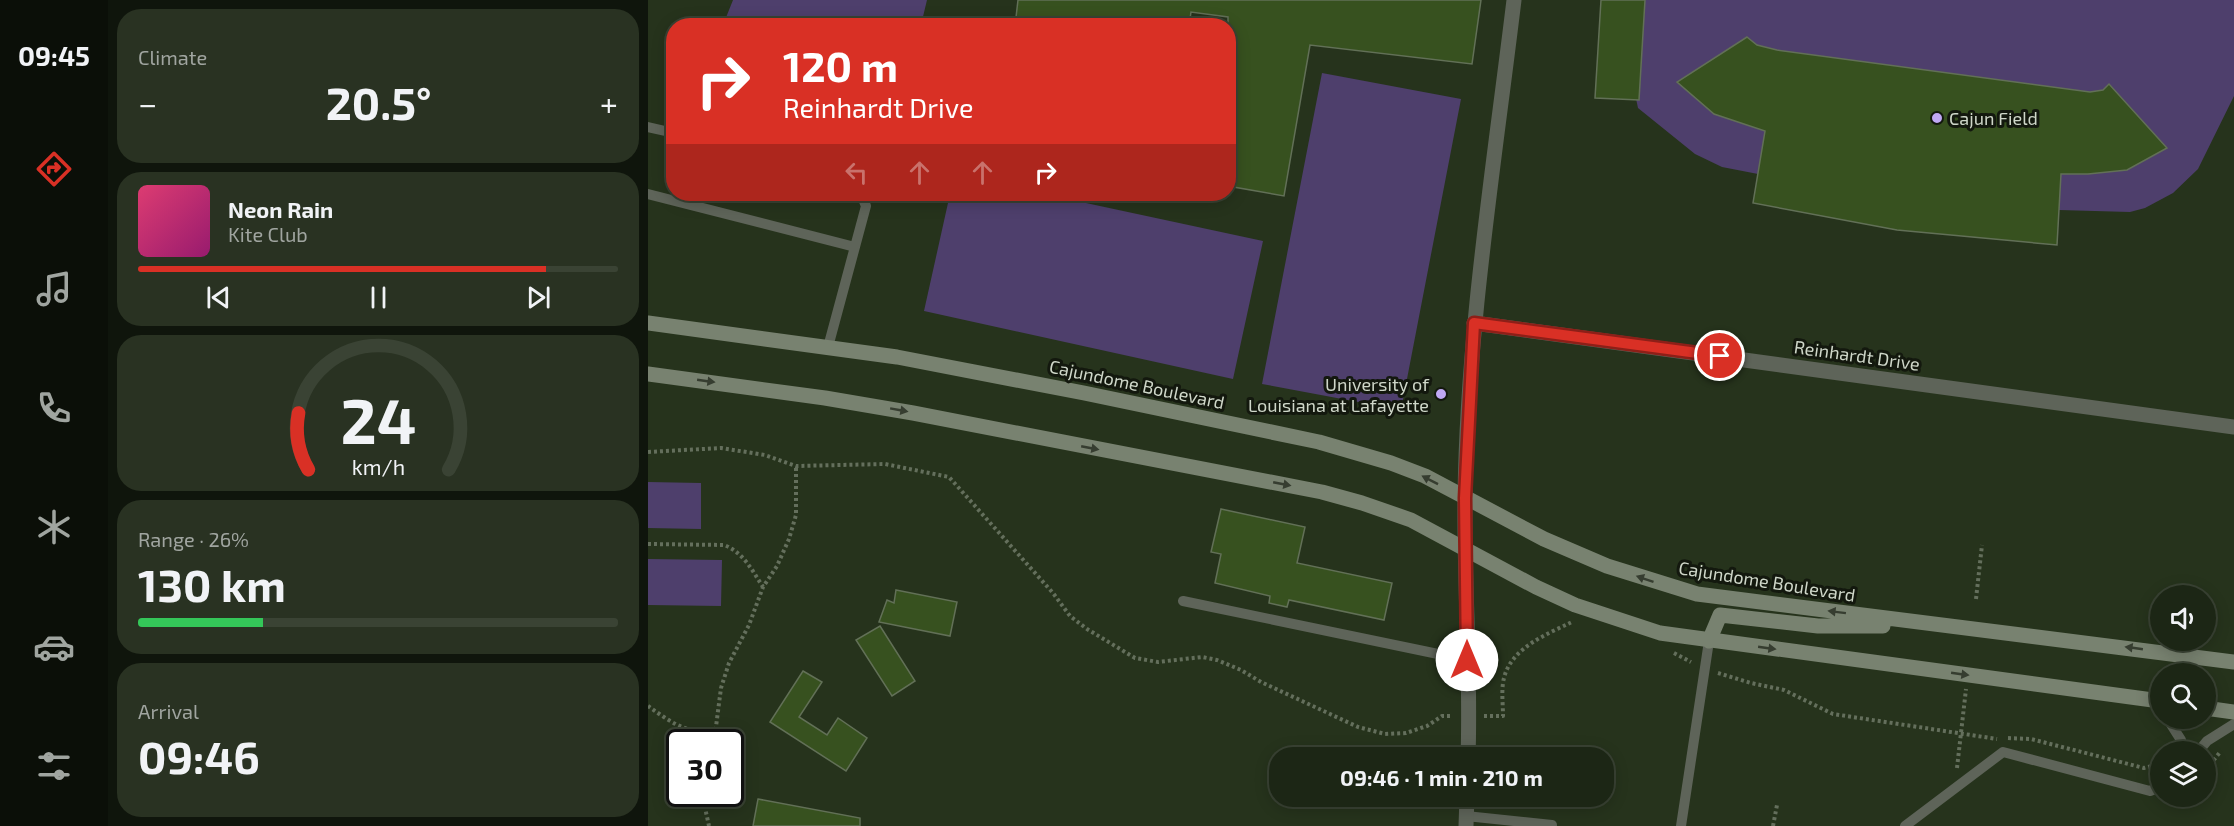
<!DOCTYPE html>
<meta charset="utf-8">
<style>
body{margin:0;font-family:"Exo 2",sans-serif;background:#293222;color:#f1f3f6;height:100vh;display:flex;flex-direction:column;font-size:22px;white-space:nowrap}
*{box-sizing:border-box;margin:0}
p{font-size:20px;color:#a0a5a0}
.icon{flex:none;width:33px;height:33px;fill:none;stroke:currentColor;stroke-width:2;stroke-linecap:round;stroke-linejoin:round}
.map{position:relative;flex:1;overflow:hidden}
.drawer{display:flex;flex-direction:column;gap:9px;padding:9px;background:#0f150c;width:540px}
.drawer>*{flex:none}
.top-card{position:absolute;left:18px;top:18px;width:570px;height:183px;border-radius:24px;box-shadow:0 3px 15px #0003,0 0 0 2px #3a4334;background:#d93025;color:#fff;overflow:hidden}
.fabs{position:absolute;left:1502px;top:585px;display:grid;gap:12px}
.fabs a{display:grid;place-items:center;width:66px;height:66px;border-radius:50%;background:#1c2615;box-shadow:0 3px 15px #0003,0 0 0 2px #3a4334;font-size:30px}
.speed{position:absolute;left:18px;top:729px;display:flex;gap:12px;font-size:30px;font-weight:700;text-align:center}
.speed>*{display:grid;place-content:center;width:78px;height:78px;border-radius:50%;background:#1c2615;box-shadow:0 3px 15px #0003,0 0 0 2px #3a4334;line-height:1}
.speed .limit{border:3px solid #111;border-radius:9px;background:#fff;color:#111}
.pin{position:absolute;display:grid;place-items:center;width:51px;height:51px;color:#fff;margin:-26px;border:3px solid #fff;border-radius:50%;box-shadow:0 2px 6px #0007}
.me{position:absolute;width:66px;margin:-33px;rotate:0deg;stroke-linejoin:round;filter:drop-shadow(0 0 4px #0008)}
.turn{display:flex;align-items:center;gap:21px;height:126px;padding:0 18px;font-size:27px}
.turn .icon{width:78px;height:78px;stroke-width:2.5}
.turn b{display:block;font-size:42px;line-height:51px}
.lanes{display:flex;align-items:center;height:57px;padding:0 18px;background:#0003;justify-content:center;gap:30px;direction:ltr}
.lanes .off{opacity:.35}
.big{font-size:45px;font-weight:700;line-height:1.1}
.drawer .widget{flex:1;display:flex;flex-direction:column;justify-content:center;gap:9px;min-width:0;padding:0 21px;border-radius:24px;background:#293222}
.drawer .dial{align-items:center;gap:0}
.dial svg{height:156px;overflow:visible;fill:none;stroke:#3a4334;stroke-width:7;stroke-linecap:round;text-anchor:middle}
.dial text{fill:#f1f3f6;stroke:none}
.song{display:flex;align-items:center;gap:18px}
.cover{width:72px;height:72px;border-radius:9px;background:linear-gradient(135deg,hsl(340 70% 55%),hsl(320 70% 35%))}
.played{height:6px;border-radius:3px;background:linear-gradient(90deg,#d93025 85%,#3a4334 85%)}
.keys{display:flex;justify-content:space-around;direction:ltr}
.heat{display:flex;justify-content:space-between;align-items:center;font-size:33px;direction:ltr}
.charge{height:9px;border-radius:4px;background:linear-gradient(90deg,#34c759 26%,#3a4334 0)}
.trip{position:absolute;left:621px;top:747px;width:345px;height:60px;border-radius:24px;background:#1c2615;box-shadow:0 3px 15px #0003,0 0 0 2px #3a4334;font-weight:700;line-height:60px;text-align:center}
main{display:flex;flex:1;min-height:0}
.tabs{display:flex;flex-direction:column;width:108px;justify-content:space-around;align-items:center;background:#0b0f08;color:#a0a5a0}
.tabs .icon{width:42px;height:42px}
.tabs .current{color:#d93025}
.tabs b{font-size:27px;color:#f1f3f6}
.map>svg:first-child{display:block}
.green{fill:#4e3f6c}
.building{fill:#37511f;stroke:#627057;stroke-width:1.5}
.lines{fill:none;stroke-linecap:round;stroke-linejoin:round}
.path{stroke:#646f5c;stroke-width:4;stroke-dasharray:3 3;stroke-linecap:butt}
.lane{stroke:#5e6459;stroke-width:10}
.street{stroke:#5e6459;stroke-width:15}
.secondary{stroke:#788270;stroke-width:15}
.oneway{fill:#363d30}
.route-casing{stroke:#8d1f18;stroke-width:15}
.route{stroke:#d93025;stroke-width:10}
.poi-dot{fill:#c0a8f4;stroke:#13180e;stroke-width:2}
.labels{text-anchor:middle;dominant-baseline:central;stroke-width:6;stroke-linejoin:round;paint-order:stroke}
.poi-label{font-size:18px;fill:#cfd7c9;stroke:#13180e;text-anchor:start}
.street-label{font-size:18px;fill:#cfd7c9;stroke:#13180e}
</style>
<main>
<nav class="tabs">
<b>09:45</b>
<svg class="icon current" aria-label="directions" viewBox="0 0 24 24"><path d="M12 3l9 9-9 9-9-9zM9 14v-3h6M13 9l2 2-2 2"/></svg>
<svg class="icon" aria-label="music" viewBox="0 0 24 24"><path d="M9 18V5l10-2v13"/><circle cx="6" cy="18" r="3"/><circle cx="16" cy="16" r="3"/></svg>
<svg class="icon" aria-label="phone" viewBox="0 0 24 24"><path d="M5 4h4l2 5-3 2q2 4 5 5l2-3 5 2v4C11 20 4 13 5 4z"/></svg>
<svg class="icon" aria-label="climate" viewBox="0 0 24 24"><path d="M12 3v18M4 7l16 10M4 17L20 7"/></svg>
<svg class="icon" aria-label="car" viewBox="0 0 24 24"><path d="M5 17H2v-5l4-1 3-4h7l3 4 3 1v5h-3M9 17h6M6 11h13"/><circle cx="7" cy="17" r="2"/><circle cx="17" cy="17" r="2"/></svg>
<svg class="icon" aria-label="filters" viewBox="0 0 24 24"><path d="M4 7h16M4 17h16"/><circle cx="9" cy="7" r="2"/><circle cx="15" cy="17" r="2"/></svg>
</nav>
<section class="drawer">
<div class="widget"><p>Climate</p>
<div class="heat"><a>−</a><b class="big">20.5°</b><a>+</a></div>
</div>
<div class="widget">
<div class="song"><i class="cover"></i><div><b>Neon Rain</b><p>Kite Club</p></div></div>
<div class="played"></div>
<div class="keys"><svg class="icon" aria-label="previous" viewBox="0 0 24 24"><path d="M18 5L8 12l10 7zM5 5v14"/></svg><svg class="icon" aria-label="pause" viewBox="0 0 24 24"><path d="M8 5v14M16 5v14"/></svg><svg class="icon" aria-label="next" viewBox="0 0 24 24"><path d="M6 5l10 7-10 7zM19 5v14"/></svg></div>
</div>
<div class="widget dial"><svg viewBox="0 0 100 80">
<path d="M14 69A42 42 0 1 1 86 69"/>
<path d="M14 69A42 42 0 0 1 9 40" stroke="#d93025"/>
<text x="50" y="56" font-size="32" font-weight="700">24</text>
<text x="50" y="72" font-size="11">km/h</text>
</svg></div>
<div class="widget"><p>Range · 26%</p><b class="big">130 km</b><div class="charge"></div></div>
<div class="widget"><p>Arrival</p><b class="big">09:46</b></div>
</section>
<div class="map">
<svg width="1586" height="826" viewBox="0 0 1586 826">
<rect width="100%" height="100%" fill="#26331c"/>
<path class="green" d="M85,0h194l-6,25h-198z
M983,0h603v96l-36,73 -25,24 -28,15 -15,4 -71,-2 -2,35 -160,-15 -144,-27 5,-29 -36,-7 -27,-13 -57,-46 -12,-57z
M674,73l139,26 -60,311 -139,-26z
M302,194h94l219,47 -30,138 -309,-68z
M0,482l53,1v46l-53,-1z
M0,559l74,1 -1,46 -73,-1z"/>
<path class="building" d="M370,0h463l-9,64 -162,-19 -26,151 -56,-10v-169l-37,-5 -2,14h-174z
M953,0h44l-6,100 -44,-2z
M1099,37l10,8 20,5 313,42 13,-2 6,-6 58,64 -40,22 -39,4h-27l-4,71 -160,-15 -144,-27 12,-72 -51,-17 -37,-32z
M573,509l84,18 -8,36 95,20 -8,37 -95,-20 -2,7 -18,-4 1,-7 -55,-13 6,-29 -10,-2z
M248,590l61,12 -7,34 -71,-14 8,-22 7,3z
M232,626l35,55 -23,15 -36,-56z
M155,671l19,11 -23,35 28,18 11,-17 29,20 -21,33 -76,-49z
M110,799l102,19v8h-107z"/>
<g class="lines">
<path class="path" d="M0,452l73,-4 44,7 31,11 89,-2 64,13 104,116 17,23 17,13 48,29 23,4 44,-5 15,3 24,10 20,12 97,45 27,7 21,-1 21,-7 15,-10h10
M0,544l76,1c19,7 28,25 39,42
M1328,599l6,-54
M1026,653l17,9
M1070,673l33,10 33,7 49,24 164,25
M0,706c13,9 28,21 44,24 16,2 27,1 41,12
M836,716h19c0,-12 -2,-27 1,-38 7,-30 43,-44 68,-56
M1360,738l23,1 113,29 12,-3 4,-5
M66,742l7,-54 8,-25 20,-38 14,-38 14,-21 12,-27 7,-24v-49
M1309,768l9,-79
M1557,773l3,1 5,-13 8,-10
M54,794l7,32
M1125,826l4,-21"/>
<path class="lane" d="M0,127l26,6
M0,194l207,53
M180,347l38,-141 -5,-12
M535,601l284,59
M1519,718l14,22 2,12
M1550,752l9,-11 27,-17
M818,816l86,9
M1033,826l28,-185
M1257,826l98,-74 147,39 10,-4"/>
<path class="street" d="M826,323l760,104
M820,758c3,-87 -4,-173 -3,-260 2,-167 29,-332 49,-498
M818,826l1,-30"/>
<path class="secondary" d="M0,323l249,34 187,36 235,49 72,21 34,13 119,63 63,27 90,28 537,68
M0,374l177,24 88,15 409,79 40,11 49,17 125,67 39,18 85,28 500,68
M1061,641l11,-26 98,11h65
M1557,708l29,4"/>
</g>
<defs><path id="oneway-solid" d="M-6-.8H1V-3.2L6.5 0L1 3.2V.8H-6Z" transform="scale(1.5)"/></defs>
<g class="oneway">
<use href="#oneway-solid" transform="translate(58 381) rotate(8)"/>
<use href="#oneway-solid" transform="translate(251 410) rotate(10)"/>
<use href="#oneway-solid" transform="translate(442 448) rotate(11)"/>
<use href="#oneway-solid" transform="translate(782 480) rotate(-153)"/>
<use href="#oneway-solid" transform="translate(634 484) rotate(11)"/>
<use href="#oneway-solid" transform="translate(997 579) rotate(-161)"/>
<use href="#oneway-solid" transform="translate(1189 612) rotate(-173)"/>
<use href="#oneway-solid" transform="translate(1119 648) rotate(8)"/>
<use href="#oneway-solid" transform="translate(1486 648) rotate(-172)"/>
<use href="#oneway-solid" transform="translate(1312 674) rotate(8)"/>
</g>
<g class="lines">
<g class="route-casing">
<path id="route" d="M819,660l-2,-162 9,-175 246,33"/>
</g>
<use href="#route" class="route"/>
</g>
<g class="poi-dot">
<circle cx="1289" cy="118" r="6"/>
<circle cx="793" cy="394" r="6"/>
</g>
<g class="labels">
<g class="poi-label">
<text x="1301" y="118">Cajun Field</text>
<text x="781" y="384" text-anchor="end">University of<tspan x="781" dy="21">Louisiana at Lafayette</tspan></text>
</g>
<g class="street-label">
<text transform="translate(1209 355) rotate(8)">Reinhardt Drive</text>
<text transform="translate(489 384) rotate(12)">Cajundome Boulevard</text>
<text transform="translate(1119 581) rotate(9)">Cajundome Boulevard</text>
</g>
</g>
</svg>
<div class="fabs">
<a><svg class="icon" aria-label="sound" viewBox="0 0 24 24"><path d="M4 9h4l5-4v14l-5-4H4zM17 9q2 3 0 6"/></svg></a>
<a><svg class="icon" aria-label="search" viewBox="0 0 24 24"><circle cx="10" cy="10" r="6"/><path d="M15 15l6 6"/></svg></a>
<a><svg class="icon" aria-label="layers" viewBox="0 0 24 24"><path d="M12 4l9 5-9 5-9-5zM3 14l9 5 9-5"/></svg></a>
</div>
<div class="speed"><div class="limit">30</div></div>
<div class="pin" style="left:1072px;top:356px;background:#d93025"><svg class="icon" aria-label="arrive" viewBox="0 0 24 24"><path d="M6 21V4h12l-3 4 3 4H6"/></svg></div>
<svg class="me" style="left:819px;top:660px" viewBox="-20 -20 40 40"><circle r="19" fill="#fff"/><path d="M0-13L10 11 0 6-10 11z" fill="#d93025"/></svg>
<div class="trip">09:46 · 1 min · 210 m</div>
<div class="top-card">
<div class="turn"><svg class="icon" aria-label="right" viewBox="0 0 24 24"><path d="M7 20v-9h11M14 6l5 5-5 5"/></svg><div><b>120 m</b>Reinhardt Drive</div></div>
<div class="lanes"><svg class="icon off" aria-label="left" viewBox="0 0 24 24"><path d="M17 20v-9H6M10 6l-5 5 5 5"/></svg><svg class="icon off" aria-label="ahead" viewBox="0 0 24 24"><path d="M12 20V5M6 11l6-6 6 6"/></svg><svg class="icon off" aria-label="ahead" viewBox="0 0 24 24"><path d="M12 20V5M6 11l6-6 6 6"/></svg><svg class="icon" aria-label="right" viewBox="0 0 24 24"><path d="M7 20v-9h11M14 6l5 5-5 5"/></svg></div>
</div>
</div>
</main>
